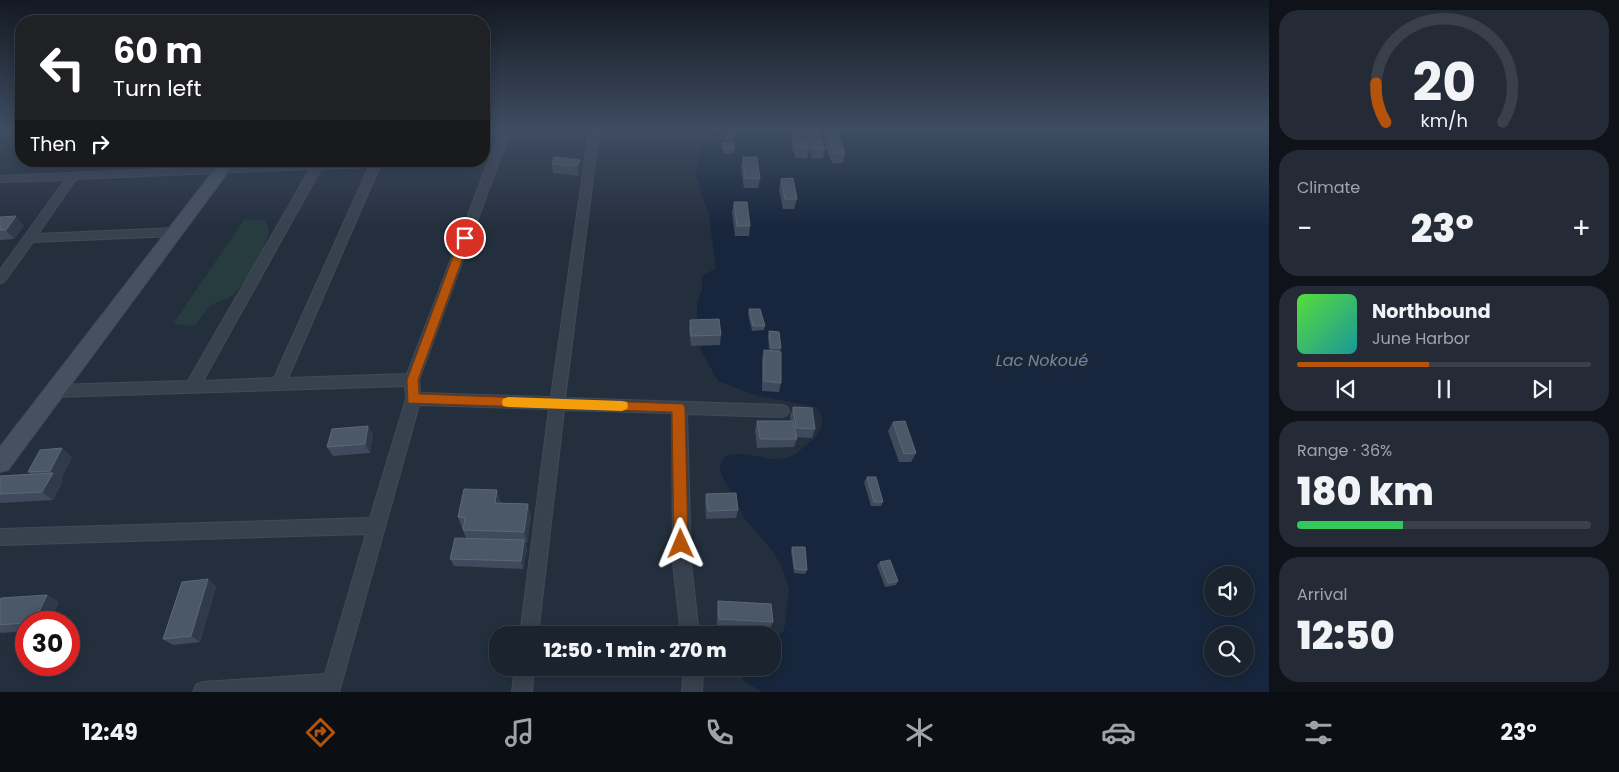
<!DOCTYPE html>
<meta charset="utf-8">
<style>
body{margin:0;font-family:Poppins,sans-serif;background:#242b36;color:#f1f3f6;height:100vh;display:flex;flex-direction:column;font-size:19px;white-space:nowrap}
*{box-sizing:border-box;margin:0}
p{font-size:16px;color:#a0a4aa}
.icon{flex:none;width:28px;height:28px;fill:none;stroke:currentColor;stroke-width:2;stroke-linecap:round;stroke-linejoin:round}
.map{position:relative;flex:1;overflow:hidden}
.sheet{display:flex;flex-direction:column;gap:10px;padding:10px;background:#0f1319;width:350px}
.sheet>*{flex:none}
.hud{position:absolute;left:15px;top:15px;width:475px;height:152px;border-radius:20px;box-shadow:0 2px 12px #0003,0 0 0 1px #39404a;background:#202124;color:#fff;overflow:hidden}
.fabs{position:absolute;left:1204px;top:566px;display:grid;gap:10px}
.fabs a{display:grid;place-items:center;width:50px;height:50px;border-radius:50%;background:#1b232e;box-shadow:0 2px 12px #0003,0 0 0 1px #39404a;font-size:25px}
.speed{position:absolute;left:15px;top:611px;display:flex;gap:10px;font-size:25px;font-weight:700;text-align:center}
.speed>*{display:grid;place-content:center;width:65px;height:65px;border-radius:50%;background:#1b232e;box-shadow:0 2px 12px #0003,0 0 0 1px #39404a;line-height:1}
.speed .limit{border:8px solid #d22;background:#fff;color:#111}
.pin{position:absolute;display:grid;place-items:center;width:42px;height:42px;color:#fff;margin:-21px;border:2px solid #fff;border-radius:50%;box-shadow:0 1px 5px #0007}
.me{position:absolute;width:55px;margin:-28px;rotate:359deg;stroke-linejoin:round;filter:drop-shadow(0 0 4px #0008)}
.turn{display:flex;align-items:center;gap:18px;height:105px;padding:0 15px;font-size:22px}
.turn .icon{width:65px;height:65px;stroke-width:2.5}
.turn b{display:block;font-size:35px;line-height:42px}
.then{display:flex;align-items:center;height:48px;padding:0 15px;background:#0003;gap:10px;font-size:19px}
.big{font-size:38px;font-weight:800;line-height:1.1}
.sheet .widget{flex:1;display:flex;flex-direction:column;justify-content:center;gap:8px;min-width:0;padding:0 18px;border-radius:20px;background:#242b36}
.sheet .dial{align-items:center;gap:0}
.dial svg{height:130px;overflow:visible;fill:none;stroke:#39404a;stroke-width:7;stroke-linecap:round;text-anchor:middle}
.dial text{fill:#f1f3f6;stroke:none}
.song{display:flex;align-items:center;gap:15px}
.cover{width:60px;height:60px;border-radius:8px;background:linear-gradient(135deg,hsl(110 70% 55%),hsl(180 70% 35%))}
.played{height:5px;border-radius:2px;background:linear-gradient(90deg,#b45309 45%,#39404a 45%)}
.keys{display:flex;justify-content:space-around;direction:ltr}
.heat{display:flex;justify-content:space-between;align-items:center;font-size:28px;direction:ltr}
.charge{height:8px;border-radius:4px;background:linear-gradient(90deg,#34c759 36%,#39404a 0)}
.trip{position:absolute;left:489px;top:626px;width:292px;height:50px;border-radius:20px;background:#1b232e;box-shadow:0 2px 12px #0003,0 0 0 1px #39404a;font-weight:800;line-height:50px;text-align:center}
.tabs{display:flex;height:80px;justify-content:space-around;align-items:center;background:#0b0e12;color:#a0a4aa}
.tabs .icon{width:35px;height:35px}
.tabs .current{color:#b45309}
.tabs b{font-size:22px;color:#f1f3f6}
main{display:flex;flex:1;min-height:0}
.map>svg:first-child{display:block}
.green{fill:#263c3f}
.water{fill:#17263c;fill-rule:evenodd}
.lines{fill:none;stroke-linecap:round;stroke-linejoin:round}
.street-casing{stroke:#414a57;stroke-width:2}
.secondary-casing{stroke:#414a57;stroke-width:2}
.street{fill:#38414e;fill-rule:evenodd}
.secondary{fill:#465061;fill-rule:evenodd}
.wall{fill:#3f4b5c}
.shaded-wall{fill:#2f3b4b}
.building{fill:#4b5868;stroke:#5c6777}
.route{fill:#b45309;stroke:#753606}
.slow{fill:#f59e0b}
.labels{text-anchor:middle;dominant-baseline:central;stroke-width:5;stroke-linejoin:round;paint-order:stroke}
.water-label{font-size:16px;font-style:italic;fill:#6d86a8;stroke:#1d2633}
</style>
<main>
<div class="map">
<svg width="1269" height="692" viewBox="0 0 1269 692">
<rect width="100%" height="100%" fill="#242f3e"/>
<path class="green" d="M244,220h20c1,2 4,5 4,7 4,14 -24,58 -35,68 -5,4 -12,5 -18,8 -9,5 -14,15 -20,23l-22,-2z"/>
<path class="water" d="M712,131h557v561h-507l-18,-11 -5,-13h33l1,-29 11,-8 5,-42 -7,-22 -9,-15 -28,-33 -24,-45 -1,-8 4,-9c22,-9 40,6 62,1 6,-1 12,-6 17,-10 14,-11 28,-24 13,-41l-61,-12 -37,-14 -17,-30 -4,-18v-30l5,-13v-14l14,-8 -7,-53 -14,-40 7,-30 20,-3v-5l-11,-1zM1212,575h33v33h-33zM1212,635h33v33h-33z"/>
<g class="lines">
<g class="street-casing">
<path id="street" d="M500,131h10l-91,249 1,13 131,4 38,-266h10l-34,267 217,7 5,2 2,4 -2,4 -5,2 -95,-3 4,149 8,72h-18l-8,-72 -1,-150 -108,-3 -26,225h-18l29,-226 -130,-4 -80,287h-146l3,-7 7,-3 122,-8 41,-140 -366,11v-16l370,-11 36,-119 -1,-13 -351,11 -5,-2 -2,-4 2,-4 5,-2 134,-4 122,-212 -234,10 -38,55 137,-6 6,4 -6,4 -142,6 -29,40 -4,1v-13l65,-90 -65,2v-6l341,-15h41l-94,217 119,-4zM369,167l-95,211 -71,3 118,-212z
M515,668h19l-2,24h-20z
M684,668h19l-1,24h-20z"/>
</g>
<g class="secondary-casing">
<path id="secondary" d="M221,161h15l-228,309 -8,2v-25z"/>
</g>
<use href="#street" class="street"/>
<use href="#secondary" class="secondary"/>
</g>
<path class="wall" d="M724,131h9l1,5v5h-8z
M807,131h12l6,18 -2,9 -11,1 -3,-9 -2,8h-12l-4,-14 2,-10 14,8 1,-5z
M827,133l18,20 -2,10h-11l-8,-21z
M722,143l13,6 -1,4 -10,1 -2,-7z
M743,157l17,22 -2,9h-14l-3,-21z
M580,160v9l-2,7 -25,-3 -1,-9z
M781,179l16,20 -3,10h-11l-4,-20z
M734,202l16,24 -1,10h-14l-3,-24z
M0,217l24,9 -10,13 -14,1z
M749,309l16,17 -1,4 -12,1 -4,-17z
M690,320l31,15 -1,10 -29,1 -2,-17z
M769,331l12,17 -1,4 1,31 -2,9 -17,-1v-31l2,-10 5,1 -1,-15z
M793,407l22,22 -3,9 -16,-1 1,2 -3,8 -37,1 -2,-18 2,-9h34l-1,-5z
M893,422l23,31 -5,9h-12l-11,-31z
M368,426l5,9 -3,18 -37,3 -6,-9z
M72,457l-11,22 2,2 -10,19 -53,3v-27l31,-2 -3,-2z
M867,477l16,25 -2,4h-10l-7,-24z
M706,494l32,16 -2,8 -30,1 -1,-17z
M500,503l28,1 3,12 -4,27h-2l2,5 -4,21 -69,-3 -4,-7 16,-21 -8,-21z
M792,547l15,23 -2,4 -11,-1 -3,-22z
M880,562l18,19 -2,4 -11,2 -8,-22z
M208,579l8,8 -16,55 -27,3 -10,-6z
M47,595l12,7 -9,20h-24v9l-25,2 -1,-1v-31z
M718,601l55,21 -3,6 -53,-2v-18z"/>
<path class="shaded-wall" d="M580,160v9l-2,7 -1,-10z
M16,216l8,10 -10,13 -8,-9z
M368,426l5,9 -3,18 -5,-9z
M62,448l10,9 -11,22 -11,-8z
M53,473l10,8 -10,19 -11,-8z
M497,490l4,13 -2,12 -4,-12z
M528,504l3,12 -4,27 -3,-11z
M524,540l3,8 -4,21 -2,-8z
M208,579l8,8 -16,55 -9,-6z
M47,595l12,7 -9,20h-16z"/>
<path class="building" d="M726,131h7l1,5 -7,1z
M809,131h10l1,2h-10z
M827,133h10l8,20h-11z
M793,134h12l4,14h-12z
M809,134h11l5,15h-11z
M733,142l2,7h-11l-2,-6z
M554,157l26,3 -3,6 -25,-2z
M743,157h14l3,22 -15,-1z
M793,178l4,21h-12l-4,-20z
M734,202h13l3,24h-13z
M16,216l-10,14h-6v-13z
M749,309h11l5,17h-12z
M719,319l2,16 -30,1 -1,-16z
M769,331l10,1 2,16h-10z
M764,350l17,2v31l-17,-2z
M793,407l19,1 3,21 -19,-1z
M757,421h36l4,18h-37z
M905,421l11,32 -12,1 -11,-32z
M368,426l-3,18 -38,3 5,-18z
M62,448l-12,23 -22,1 12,-22z
M53,473l-11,19 -42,2v-18z
M867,477h9l7,25h-9z
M464,489l33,1 -2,13 33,1 -4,28 -61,-2 2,-12 -7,-1z
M736,493l2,17 -30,1 -2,-17z
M455,538l69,2 -3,21 -71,-2z
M792,547h13l2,23 -12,-1z
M890,560l8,21 -10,2 -8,-21z
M208,579l-17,57 -28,3 19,-57z
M47,595l-13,27 -34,3v-24l1,-3z
M718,601l53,3 2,18 -54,-3z"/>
<linearGradient id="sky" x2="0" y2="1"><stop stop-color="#141a22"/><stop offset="0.57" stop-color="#3f4d63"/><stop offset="1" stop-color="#3f4d63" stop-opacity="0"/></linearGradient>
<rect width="1269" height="228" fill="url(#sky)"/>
<path class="route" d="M465,235l5,3 -52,142 1,14 264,10 2,4 3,136 -2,4 -5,2 -5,-2 -2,-4 -2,-132 -264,-9 -1,-23 53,-142z"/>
<path class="slow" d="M508,397l114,4 5,1 1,4 -1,3 -5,2 -114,-4 -5,-1 -1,-4 1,-3z"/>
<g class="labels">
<g class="water-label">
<text x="1042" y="360">Lac Nokoué</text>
</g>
</g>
</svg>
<div class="fabs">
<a><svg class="icon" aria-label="sound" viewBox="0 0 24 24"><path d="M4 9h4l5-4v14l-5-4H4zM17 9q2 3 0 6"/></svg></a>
<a><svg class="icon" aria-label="search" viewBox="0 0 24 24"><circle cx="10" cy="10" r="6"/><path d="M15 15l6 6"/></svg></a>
</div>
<div class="speed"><div class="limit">30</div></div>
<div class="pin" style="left:465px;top:238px;background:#d93025"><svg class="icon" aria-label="arrive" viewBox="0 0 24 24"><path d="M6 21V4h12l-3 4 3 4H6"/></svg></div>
<svg class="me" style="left:681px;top:544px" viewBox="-20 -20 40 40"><path d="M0-17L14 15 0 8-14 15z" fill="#b45309" stroke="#fff" stroke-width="4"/></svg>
<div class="trip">12:50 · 1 min · 270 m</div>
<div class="hud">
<div class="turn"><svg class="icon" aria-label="left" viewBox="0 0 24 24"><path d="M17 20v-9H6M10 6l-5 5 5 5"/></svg><div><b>60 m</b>Turn left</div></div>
<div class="then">Then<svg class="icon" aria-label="right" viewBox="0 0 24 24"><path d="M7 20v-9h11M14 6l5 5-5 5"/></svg></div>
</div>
</div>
<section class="sheet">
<div class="widget dial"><svg viewBox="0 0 100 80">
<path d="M14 69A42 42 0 1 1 86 69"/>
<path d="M14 69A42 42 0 0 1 8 45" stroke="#b45309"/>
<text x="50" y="56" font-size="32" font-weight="700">20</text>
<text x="50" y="72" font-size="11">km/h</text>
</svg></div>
<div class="widget"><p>Climate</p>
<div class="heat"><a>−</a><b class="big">23°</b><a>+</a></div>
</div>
<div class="widget">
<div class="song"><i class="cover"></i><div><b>Northbound</b><p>June Harbor</p></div></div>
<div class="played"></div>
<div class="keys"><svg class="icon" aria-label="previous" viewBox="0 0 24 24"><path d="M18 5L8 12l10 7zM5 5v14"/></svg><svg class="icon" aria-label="pause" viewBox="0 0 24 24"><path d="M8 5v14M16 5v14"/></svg><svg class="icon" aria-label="next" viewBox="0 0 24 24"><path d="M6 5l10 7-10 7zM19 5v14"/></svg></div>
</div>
<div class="widget"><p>Range · 36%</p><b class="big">180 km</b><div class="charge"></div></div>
<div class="widget"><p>Arrival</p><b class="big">12:50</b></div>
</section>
</main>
<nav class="tabs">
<b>12:49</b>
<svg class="icon current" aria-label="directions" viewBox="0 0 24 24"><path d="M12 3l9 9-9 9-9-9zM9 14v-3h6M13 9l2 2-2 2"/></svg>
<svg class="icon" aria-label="music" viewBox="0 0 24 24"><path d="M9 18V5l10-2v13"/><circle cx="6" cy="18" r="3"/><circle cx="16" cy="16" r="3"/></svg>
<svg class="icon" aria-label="phone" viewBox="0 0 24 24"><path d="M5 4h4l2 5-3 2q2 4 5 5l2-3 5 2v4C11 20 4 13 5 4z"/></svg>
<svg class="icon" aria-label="climate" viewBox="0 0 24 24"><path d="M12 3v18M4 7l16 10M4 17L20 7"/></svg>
<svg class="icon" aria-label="car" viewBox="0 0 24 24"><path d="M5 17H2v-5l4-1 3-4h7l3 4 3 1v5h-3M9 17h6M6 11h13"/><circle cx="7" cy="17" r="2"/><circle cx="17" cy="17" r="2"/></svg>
<svg class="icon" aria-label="filters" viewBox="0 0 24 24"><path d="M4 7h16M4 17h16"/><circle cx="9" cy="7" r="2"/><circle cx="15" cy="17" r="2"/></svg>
<b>23°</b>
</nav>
